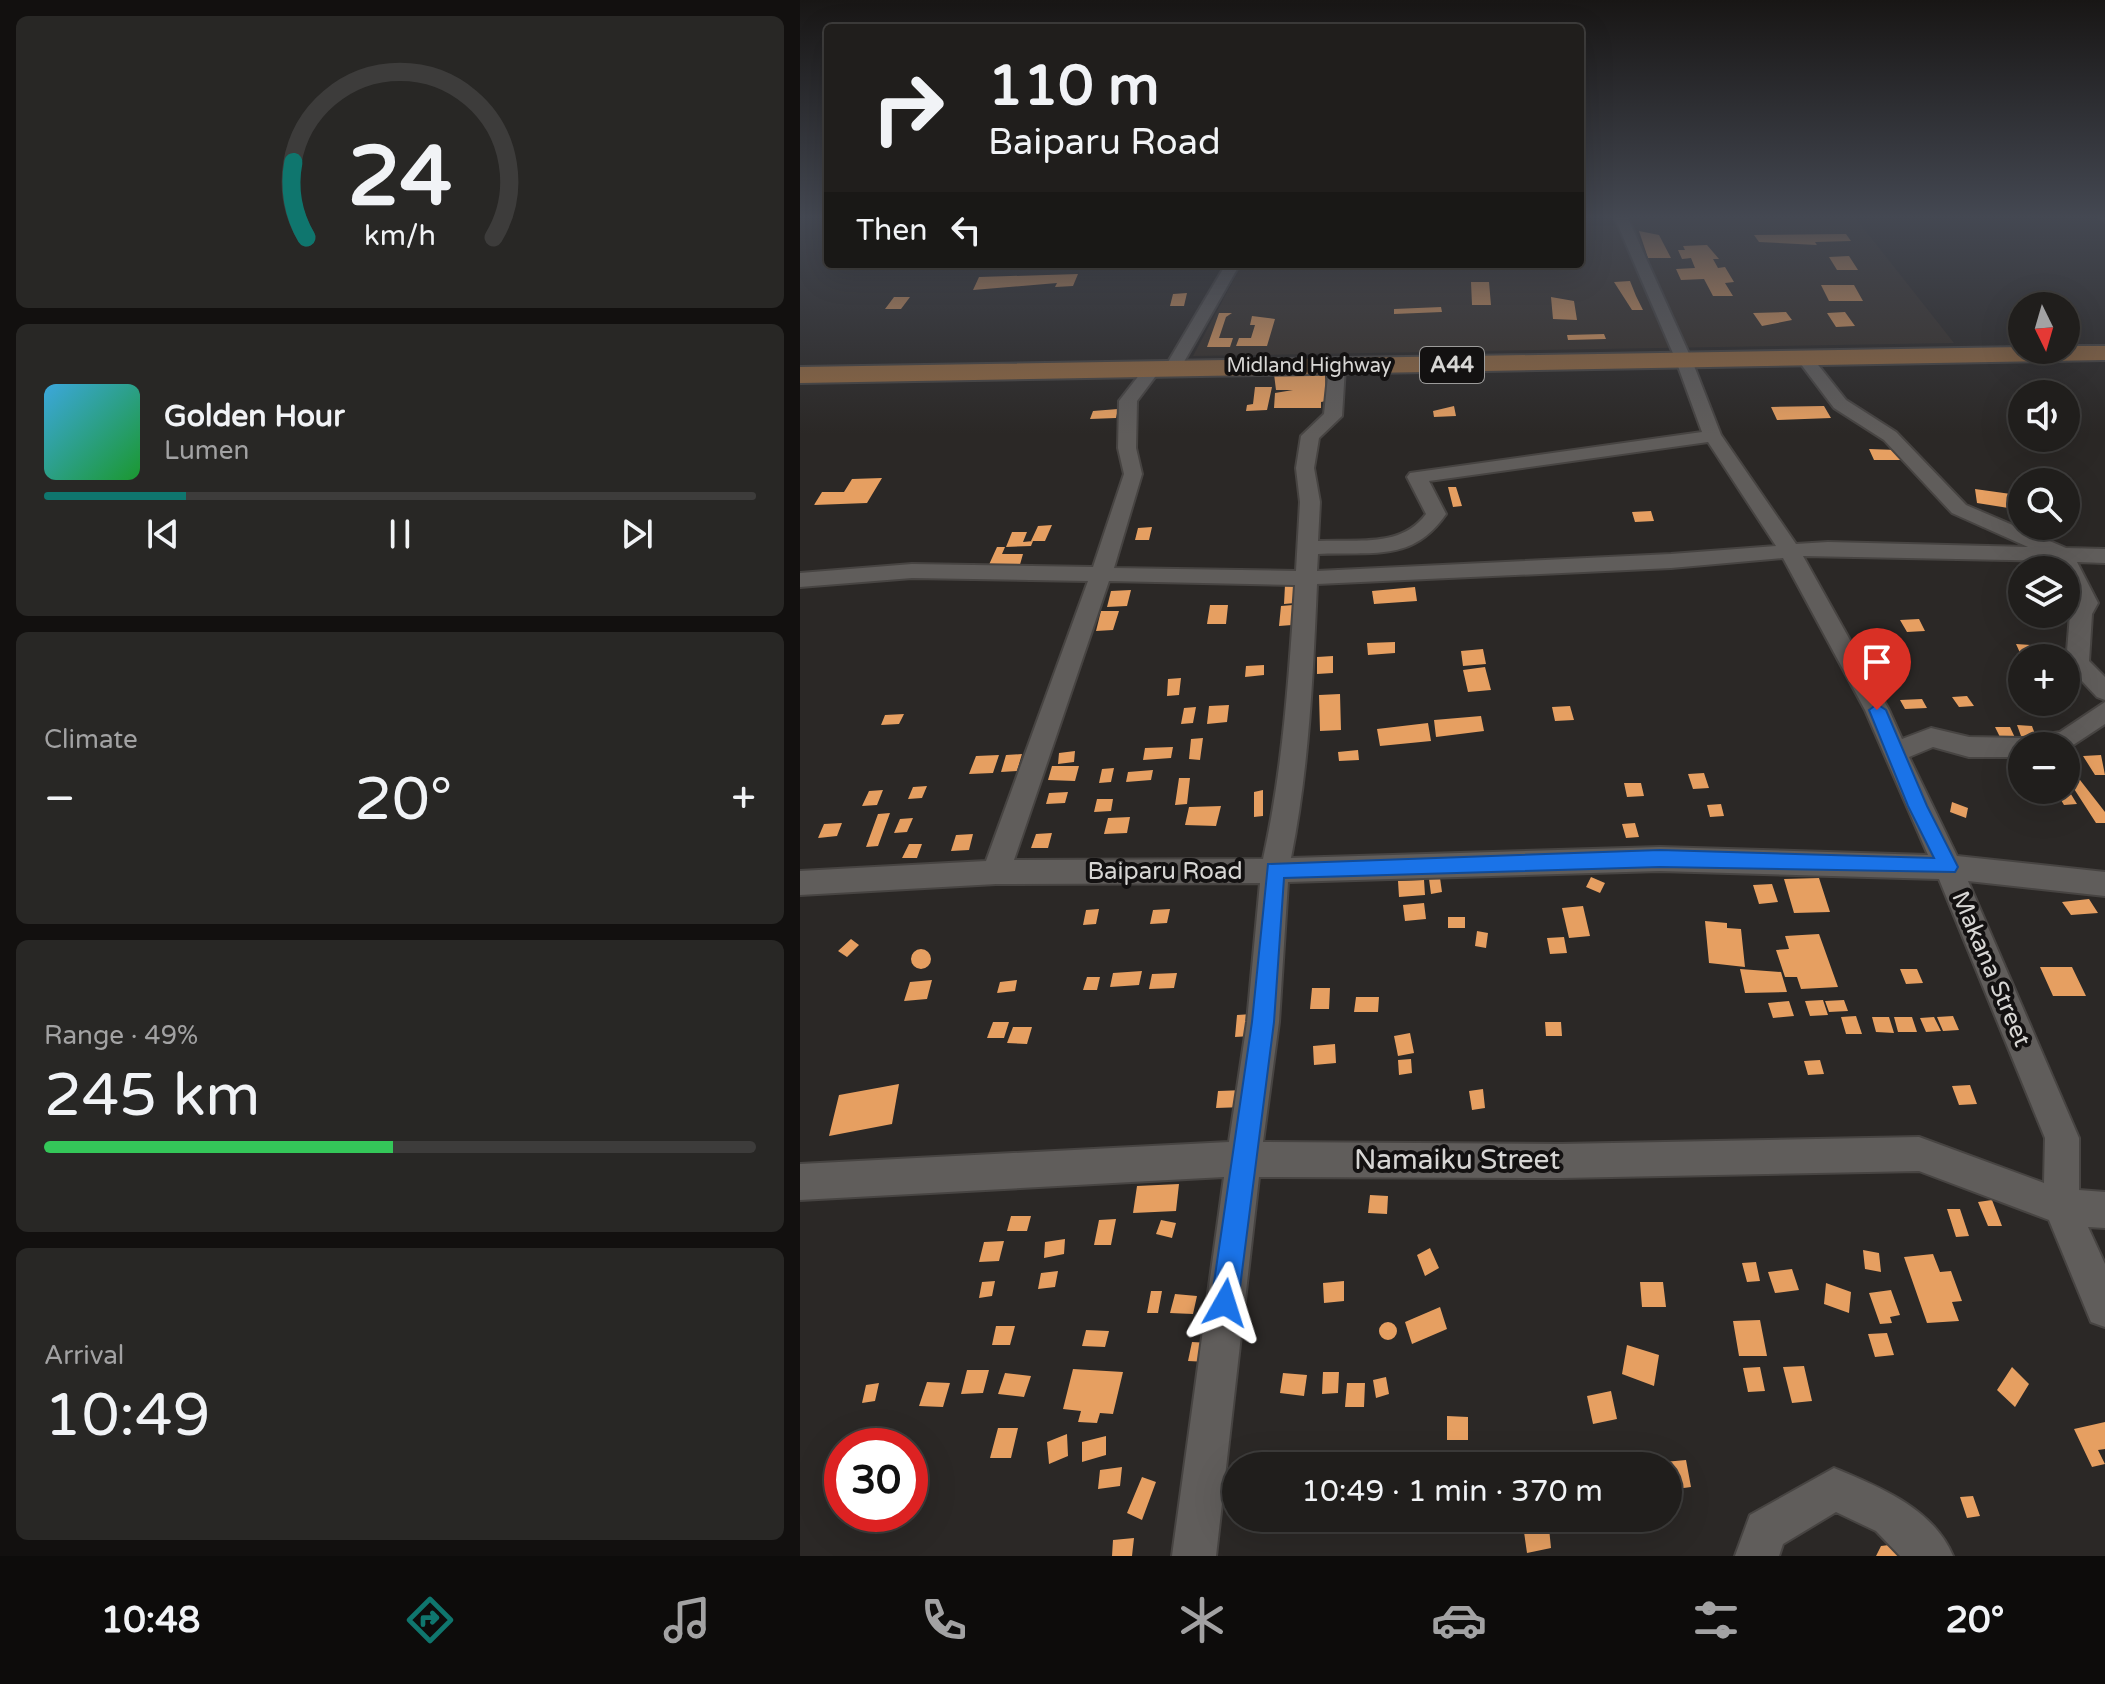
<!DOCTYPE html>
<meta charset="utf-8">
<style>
body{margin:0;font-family:"Varela Round",sans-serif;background:#282725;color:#f1f3f6;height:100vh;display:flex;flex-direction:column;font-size:30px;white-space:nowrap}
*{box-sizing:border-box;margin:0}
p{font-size:26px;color:#a2a2a3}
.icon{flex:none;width:44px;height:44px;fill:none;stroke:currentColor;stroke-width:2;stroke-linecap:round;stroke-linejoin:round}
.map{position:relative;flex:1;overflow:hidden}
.drawer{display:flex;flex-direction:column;gap:16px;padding:16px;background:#12100f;width:800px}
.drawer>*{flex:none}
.top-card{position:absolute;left:24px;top:24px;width:760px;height:244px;border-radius:8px;box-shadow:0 8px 32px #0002,0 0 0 2px #3d3c3b;background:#201e1c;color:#f1f3f6;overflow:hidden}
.needle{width:52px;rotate:175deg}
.buttons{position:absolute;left:1208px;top:292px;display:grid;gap:16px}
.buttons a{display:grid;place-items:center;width:72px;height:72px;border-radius:50%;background:#201e1c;box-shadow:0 8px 32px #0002,0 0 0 2px #3d3c3b;font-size:40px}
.speed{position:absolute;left:24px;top:1428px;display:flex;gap:16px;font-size:40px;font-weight:700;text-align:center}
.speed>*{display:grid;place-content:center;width:104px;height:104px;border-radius:50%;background:#201e1c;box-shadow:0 8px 32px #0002,0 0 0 2px #3d3c3b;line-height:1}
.speed .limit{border:12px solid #d22;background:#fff;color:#111}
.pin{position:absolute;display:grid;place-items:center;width:68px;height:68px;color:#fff;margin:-82px -34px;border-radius:50% 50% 50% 0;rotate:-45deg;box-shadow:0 0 8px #0007}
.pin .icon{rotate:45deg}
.me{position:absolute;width:88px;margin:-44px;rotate:6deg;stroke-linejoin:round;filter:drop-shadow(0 0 6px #0008)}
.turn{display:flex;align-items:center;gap:28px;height:168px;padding:0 32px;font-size:36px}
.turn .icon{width:104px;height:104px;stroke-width:2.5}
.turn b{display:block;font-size:56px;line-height:68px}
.then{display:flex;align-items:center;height:76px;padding:0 32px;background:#0003;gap:16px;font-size:30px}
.big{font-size:60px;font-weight:600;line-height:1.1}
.drawer .widget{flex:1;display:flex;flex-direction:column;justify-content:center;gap:12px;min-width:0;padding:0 28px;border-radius:12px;background:#282725}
.drawer .dial{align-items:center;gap:0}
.dial svg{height:208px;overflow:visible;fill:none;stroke:#3d3c3b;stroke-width:7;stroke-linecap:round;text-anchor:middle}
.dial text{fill:#f1f3f6;stroke:none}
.song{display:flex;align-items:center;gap:24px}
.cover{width:96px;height:96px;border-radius:12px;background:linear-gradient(135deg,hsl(200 70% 55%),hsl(130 70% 35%))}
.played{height:8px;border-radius:4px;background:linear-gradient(90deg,#0f766e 20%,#3d3c3b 20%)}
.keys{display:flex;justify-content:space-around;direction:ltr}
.heat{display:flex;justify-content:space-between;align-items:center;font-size:44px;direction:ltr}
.charge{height:12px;border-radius:6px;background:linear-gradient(90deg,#34c759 49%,#3d3c3b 0)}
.trip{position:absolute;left:422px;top:1452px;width:460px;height:80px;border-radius:40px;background:#201e1c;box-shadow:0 8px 32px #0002,0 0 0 2px #3d3c3b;font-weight:600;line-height:80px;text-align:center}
.tab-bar{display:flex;height:128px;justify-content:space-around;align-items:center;background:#0d0c0b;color:#a2a2a3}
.tab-bar .icon{width:56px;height:56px}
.tab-bar .active{color:#0f766e}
.tab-bar b{font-size:36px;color:#f1f3f6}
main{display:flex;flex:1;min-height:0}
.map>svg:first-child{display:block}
.built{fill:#37302a}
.building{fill:#e69f61}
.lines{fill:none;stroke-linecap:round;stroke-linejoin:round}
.minor-casing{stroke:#474442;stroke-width:4}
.primary-casing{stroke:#474442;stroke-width:4}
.minor{fill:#605d5b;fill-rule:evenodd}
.primary{fill:#916841;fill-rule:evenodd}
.route{fill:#1a73e8;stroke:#114b97;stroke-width:2}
.labels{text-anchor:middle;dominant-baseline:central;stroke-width:8;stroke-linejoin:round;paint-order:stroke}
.far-street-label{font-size:20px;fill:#d7d6d4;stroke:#131111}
.shield{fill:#131111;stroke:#9c9b9a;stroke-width:2}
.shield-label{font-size:22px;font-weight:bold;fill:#d7d6d4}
.street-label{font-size:24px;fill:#d7d6d4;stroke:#131111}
.near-street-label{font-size:28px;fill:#d7d6d4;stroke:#131111}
</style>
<main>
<section class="drawer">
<div class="widget dial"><svg viewBox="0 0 100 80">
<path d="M14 69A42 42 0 1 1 86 69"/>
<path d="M14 69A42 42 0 0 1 9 40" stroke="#0f766e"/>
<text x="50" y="56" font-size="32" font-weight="700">24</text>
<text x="50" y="72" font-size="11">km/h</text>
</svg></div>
<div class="widget">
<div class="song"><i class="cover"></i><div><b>Golden Hour</b><p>Lumen</p></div></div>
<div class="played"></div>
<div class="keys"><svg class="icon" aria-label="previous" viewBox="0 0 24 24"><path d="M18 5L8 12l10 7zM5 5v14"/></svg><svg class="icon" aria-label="pause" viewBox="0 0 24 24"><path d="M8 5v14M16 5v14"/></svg><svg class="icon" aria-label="next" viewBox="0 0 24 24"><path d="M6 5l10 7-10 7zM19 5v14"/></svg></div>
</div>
<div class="widget"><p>Climate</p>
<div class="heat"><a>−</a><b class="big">20°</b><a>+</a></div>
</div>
<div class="widget"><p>Range · 49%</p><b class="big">245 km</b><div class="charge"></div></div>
<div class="widget"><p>Arrival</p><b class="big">10:49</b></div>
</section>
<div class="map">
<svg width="1305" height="1556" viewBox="0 0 1305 1556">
<rect width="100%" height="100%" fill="#2b2826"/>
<path class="built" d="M827,216h227l100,127 -761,13 49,-92h338v-38l51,-1z"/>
<path class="building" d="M839,231l20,4 12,23h-23z
M1046,234l5,7 -36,1 2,3 -58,-3 -5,-7z
M907,245l12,14h-6l5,9 7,-1 9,15 -9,1 8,13h-20l-9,-17 -23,1 -5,-11 19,-1 -4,-10 -9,1 -4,-9h7l-2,-4z
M1049,256l9,14h-21l-8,-13z
M278,274l-5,12 -18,1 2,-4 -84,7 6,-13z
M830,281l6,15 7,14h-11l-18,-28z
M671,282h18l2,23h-19z
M1021,285h33l9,16h-34z
M387,293l-3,13h-14l3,-12z
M94,297h16l-9,12h-16z
M751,297l23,4 3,19 -24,-1z
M641,307l1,5 -48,2v-5z
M986,312l6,8 -30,6 -9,-13z
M1045,312l10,14 -19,1 -9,-14z
M419,313h13l-6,4 -7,21h14l-3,9h-23z
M452,316l23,3 -8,27h-31l3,-8h12l4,-13h-5z
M804,334l2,5 -38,1 -1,-5z
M525,372l1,29 -5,1v6h-47l1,-15 18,-3h-17l-2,-16z
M455,387h17l-5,23 -21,1 1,-6 6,-1z
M654,406l2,10 -22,1 -1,-6z
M1024,406l7,12 -54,2 -6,-13z
M318,409l-2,9 -26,1 3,-8z
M1069,449l28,1 5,10h-28z
M82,478l-15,25 -53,2 8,-13h22l8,-13z
M648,487h8l6,19 -9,1z
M1175,489l43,6 3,15 -44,-7z
M851,511l3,10 -19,1 -3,-10z
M252,525l-7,16h-14l7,-15z
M352,527l-3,13h-14l3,-12z
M212,532h15l-4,10 10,-1 -2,5 -25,1z
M197,547h8l-3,7h21l-4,14 -32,1z
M496,584l-1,19 -11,1 1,-19z
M615,587l2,14 -43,3 -2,-13z
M331,590l-4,16 -20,1 4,-16z
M410,605h18l-2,19h-19z
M493,605l-1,20 -13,1 2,-20z
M301,611h18l-6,19 -17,1z
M1119,619l6,12 -18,1 -7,-12z
M595,642v11l-27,2 -1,-12z
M1216,644l15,1 5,11 -15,-1z
M683,649l3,15 -23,2 -2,-15z
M533,656v17l-16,1v-17z
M464,665v10l-19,2 1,-11z
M685,667l6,23 -23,2 -5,-22z
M381,678l-2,17 -12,1 1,-17z
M540,694l1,36 -21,1 -1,-36z
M1167,696l7,10 -15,1 -7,-10z
M1122,699l5,9 -22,1 -5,-9z
M429,705l-2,17 -20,2 2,-18z
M770,706l4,14 -19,1 -3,-14z
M396,707l-3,16 -12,1 3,-16z
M104,714l-5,10 -18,1 4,-10z
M681,716l3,15 -48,6 -2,-17z
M628,723l3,18 -51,5 -3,-17z
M1217,725l15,1 4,11 -15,-1z
M1195,727h15l7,15 -15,-1z
M403,738l-3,22 -11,-1 2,-20z
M373,747l-2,11 -28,2 2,-12z
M558,750l1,10 -20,1 -1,-9z
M275,751l-1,11 -16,2 1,-11z
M222,754l-5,17 -16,1 5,-17z
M199,755l-6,18 -24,1 7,-18z
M1301,755l4,20h-10l-12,-19z
M252,766h27l-4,15 -27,-1z
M314,768l-3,14 -12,1 3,-14z
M353,770l-2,10 -25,2 2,-10z
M904,773l5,15 -16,1 -5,-15z
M379,778h11l-3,26 -12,1z
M1280,780l25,32v11h-9l-27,-42z
M824,783h17l3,13 -17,1z
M127,786l-5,12 -14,1 5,-12z
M1266,786l11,18 -13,1 -9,-15h11z
M83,790l-6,15 -15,1 7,-15z
M463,790v26l-9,1v-25z
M268,792l-3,11 -19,1 3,-11z
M297,799h16l-2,12 -17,1z
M1152,802l16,6 -2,10 -16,-6z
M921,804l3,12 -14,1 -3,-12z
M421,806l-5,20 -31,-1 4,-18z
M90,813l-12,33 -12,1 12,-33z
M330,817l-3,16 -23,1 4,-16z
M113,818l-6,14 -13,1 6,-14z
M42,823l-5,13 -19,2 6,-14z
M835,823l4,14 -13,1 -4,-14z
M252,833l-4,15h-17l5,-14z
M173,834l-4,16 -18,1 5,-16z
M109,844h13l-5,14h-15z
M791,877l14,6 -5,10 -14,-6z
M640,878l2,14 -11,2 -2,-15z
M1019,878l11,34 -36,1 -10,-34z
M624,880l1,15 -26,2 -1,-16z
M972,884l6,18 -19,2 -6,-19z
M1289,899l9,14 -27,2 -9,-13z
M624,903l2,16 -21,2 -2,-16z
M783,906l7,30 -21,2 -7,-30z
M299,909l-3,15 -13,1 3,-15z
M370,909l-3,14 -17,1 3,-14z
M648,917h17v11h-17z
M905,921l22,2v5l14,1 4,38 -36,-4z
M677,931l11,2 -2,15 -11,-2z
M1019,934l19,53 -37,2 -4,-12h-12l-9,-27 13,-1 -4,-13z
M764,937l3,16 -17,1 -3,-16z
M51,939l8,6 -12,12 -9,-6z
M111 959a10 10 0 1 1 20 0a10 10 0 1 1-20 0Z
M1240,967h32l14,29h-33z
M940,969l41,3 6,20 -42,1z
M1100,969h17l6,14 -17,1z
M342,971l-3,14 -29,2 3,-14z
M377,973l-3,15 -25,1 3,-15z
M287,977h13l-3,13h-14z
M132,980l-5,19 -23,2 6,-19z
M217,980l-2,11 -18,2 3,-11z
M512,988h18l-1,21h-19z
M556,997h23l-1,15h-24z
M1023,1000l5,15 -18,1 -5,-15z
M1044,1000l4,11 -19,1 -4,-11z
M989,1001l5,15 -21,2 -5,-15z
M452,1014l-1,22 -16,1 2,-22z
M1056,1016l6,18h-16l-5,-17z
M1153,1016l6,14 -16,1 -6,-14z
M1072,1017h17l5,16 -18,-1z
M1094,1017h18l5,15h-19z
M1134,1017l7,14 -15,1 -6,-14z
M193,1022h16l-5,16h-17z
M745,1022h16l1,14h-16z
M213,1027h19l-5,17 -20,-1z
M610,1033l4,20 -16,3 -4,-20z
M535,1044l1,19 -22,2 -1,-19z
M611,1059l1,14 -13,2 -1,-15z
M1020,1060l4,14 -16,1 -4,-14z
M99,1084l-7,40 -63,12 10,-41z
M1170,1085l7,19 -18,1 -7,-19z
M683,1089l2,19 -13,2 -3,-19z
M445,1090l-2,17 -27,1 2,-17z
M379,1184l-3,27 -43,2 4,-27z
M570,1195l18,1 -1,18 -19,-1z
M1192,1200l10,26h-14l-10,-24z
M1147,1209h13l9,27 -13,1z
M211,1216h20l-4,15h-20z
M316,1219l-5,26h-17l5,-25z
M361,1220l15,3 -4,15 -16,-4z
M265,1239l-1,15 -20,4 1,-16z
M204,1241l-5,20 -20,1 5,-20z
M630,1248l9,20 -14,8 -8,-21z
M1063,1250l16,3 2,19 -16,-3z
M1133,1254l7,18 11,-1 11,30 -10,1 7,19 -32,2 -23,-66z
M956,1262l4,19 -13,1 -5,-19z
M992,1269l7,21 -24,3 -7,-21z
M258,1271l-3,16 -17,2 3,-16z
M195,1281l-3,15 -13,2 3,-16z
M544,1281v20l-20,2 -1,-20z
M840,1282h23l3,25h-24z
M1026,1283l25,9 -2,21 -25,-9z
M1091,1290l9,25 -10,2 2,6 -12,1 -11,-31z
M351,1291h11l-4,22h-11z
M375,1294l22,2 -4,18 -23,-1z
M640,1307l7,22 -35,15 -7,-22z
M960,1320l7,36h-28l-6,-35z
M579 1331a9 9 0 1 1 18 0a9 9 0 1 1-18 0Z
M196,1326h19l-5,19h-18z
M286,1330l23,1 -4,16 -23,-1z
M1087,1333l7,22 -19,2 -7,-23z
M392,1342l19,1 -3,19 -20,-1z
M827,1345l32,10 -5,31 -32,-12z
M1004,1366l8,35 -20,2 -9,-36z
M960,1367l5,24 -17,1 -5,-24z
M1212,1367l17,17 -14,23 -18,-17z
M273,1369l50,3 -10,42 -13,-1 -3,10 -19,-1 3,-11 -18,-2z
M167,1370h22l-6,23 -22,1z
M523,1372h16l-1,21 -16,1z
M205,1373l26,3 -7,21 -26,-3z
M483,1373l24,2 -3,21 -24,-3z
M586,1377l3,17 -13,4 -3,-18z
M127,1382l23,1 -7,24 -24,-1z
M79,1383l-4,18 -13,2 4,-18z
M547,1383h18l-1,24h-19z
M811,1391l6,28 -24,5 -6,-28z
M647,1416l21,1v23h-21z
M1305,1422v27l-7,1 7,14 -13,3 -18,-38z
M198,1428h20l-7,30h-21z
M267,1434l1,22 -19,8 -2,-22z
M306,1436v19l-24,7v-20z
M886,1460l5,27 -22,3 -1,-24 -4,-4z
M322,1467l-2,19 -22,3 2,-19z
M342,1477l14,5 -14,38 -15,-7z
M1173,1496l7,20 -13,2 -7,-21z
M749,1528l2,20 -24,5 -3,-21z
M334,1538l-2,18h-20l1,-16z
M1089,1545l8,3 6,8h-27l5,-10z"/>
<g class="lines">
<g class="minor-casing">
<path id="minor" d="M814,216h13l64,142 30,77 75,109 32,-2 200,5 -76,-34 -68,-73 -50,-32 -37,-49 8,-5 6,2 35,44 50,32 70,73 100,43 39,1v14l-28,-1 21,41 -6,11 -3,47 16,16v23l-8,-3 -31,-33 4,-50 6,-11 -10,-21v-12h-6l-4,-9 -253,-5 86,154 13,29 29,-11 38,9 54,1 37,-6 45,-30v22l-38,25 -1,-3h-44v11h-53l-36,-10 -24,10 48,99 148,16v24l-137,-15 111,257v52l26,2v36l-17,-1 17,37v63l-14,-5 -42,-102 -130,-49 -358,7 -302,-1 -43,379h-44l52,-379 -424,23v-36l429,-22 18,-120 13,-139 -264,1 -196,11v-24l186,-10 102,-280 -176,-3 -112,9v-14l112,-9 181,3 31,-93 -6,-26 1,-47 28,-36 6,-1 8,5 -24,32 -1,47 6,26 -28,94 182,3 4,-69 -4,-34 5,-32 23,-22 5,-47 8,-5 8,5 -3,49 -23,22 -5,30 6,34 -2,39c40,-2 83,7 108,-27l-19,-37 3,-4 292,-41 -27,-74zM908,442l68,104 -105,8 -354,17 1,-17c55,-3 94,9 128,-40l-17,-33zM983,558l82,152 63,145 -268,-8 -369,11c18,-90 22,-182 26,-274l354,-16zM309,581l186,4c-6,91 -12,184 -32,274l-249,1zM860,871l279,8 106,259 -1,45 -125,-46 -358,7 -298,-2 16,-120 9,-140z
M1297,216h8v6z
M426,264h14l-59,103 -2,3h-12l-2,-3z
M1034,1468c45,19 99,40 119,88h-53l-24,-25 -40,-19 -53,32 -4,12h-44l15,-41z"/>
</g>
<g class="primary-casing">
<path id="primary" d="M1266,346h39v14l-1305,23v-16l1222,-20v3h44z"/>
</g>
<use href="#minor" class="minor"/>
<use href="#primary" class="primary"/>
</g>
<linearGradient id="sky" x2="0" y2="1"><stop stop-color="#181615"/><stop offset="0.5" stop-color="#444852"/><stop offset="1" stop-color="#444852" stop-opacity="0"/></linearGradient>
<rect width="1305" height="434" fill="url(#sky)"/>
<path class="route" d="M1077,704l9,6 41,96 31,61 -3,5 -295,-5 -376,11 -10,144 -36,281 -4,9 -9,4 -10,-4 -4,-9 41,-281 16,-158 392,-14 274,8 -26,-52 -39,-96z"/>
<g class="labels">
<g class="far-street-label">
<text x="509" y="366">Midland Highway</text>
</g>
<rect class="shield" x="620" y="347" width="64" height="36" rx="6"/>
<g class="shield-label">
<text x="652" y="365">A44</text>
</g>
<g class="street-label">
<text x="365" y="871">Baiparu Road</text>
<text transform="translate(1191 969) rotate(67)">Makana Street</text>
</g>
<g class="near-street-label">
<text x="657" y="1160">Namaiku Street</text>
</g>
</g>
</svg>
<div class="buttons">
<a><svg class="needle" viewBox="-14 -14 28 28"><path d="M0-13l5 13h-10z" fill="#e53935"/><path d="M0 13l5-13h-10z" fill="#a2a2a3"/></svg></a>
<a><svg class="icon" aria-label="sound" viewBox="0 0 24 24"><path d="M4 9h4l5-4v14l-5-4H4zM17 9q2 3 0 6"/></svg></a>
<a><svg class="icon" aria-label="search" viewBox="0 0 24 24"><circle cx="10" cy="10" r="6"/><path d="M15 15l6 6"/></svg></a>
<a><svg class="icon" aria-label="layers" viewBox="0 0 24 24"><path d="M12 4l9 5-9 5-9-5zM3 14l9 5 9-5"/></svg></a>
<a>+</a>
<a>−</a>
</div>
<div class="speed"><div class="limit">30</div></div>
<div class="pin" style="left:1077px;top:710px;background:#d93025"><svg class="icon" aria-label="arrive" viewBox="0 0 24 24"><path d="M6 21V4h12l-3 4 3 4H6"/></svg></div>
<svg class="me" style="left:425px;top:1303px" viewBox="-20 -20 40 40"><path d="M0-17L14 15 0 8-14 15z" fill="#1a73e8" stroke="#fff" stroke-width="4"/></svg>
<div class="trip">10:49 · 1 min · 370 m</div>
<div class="top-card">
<div class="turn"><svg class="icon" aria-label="right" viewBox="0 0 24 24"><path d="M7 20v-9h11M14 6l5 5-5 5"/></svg><div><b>110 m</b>Baiparu Road</div></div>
<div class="then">Then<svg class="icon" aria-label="left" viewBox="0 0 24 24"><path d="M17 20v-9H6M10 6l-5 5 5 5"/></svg></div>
</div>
</div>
</main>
<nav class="tab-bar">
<b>10:48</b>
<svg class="icon active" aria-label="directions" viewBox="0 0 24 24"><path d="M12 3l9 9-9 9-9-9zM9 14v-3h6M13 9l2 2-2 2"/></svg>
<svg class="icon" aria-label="music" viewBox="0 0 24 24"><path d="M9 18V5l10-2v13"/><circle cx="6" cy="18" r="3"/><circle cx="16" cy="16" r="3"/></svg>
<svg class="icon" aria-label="phone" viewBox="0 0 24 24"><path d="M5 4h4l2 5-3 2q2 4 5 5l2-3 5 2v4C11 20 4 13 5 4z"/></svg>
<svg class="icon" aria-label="climate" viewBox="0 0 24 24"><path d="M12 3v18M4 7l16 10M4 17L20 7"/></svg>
<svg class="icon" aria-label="car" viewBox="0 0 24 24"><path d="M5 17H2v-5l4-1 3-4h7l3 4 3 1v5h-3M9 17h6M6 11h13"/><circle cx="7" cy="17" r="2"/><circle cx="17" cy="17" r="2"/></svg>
<svg class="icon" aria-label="filters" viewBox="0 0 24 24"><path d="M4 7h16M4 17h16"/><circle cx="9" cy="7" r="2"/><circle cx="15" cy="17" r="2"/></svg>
<b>20°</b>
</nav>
